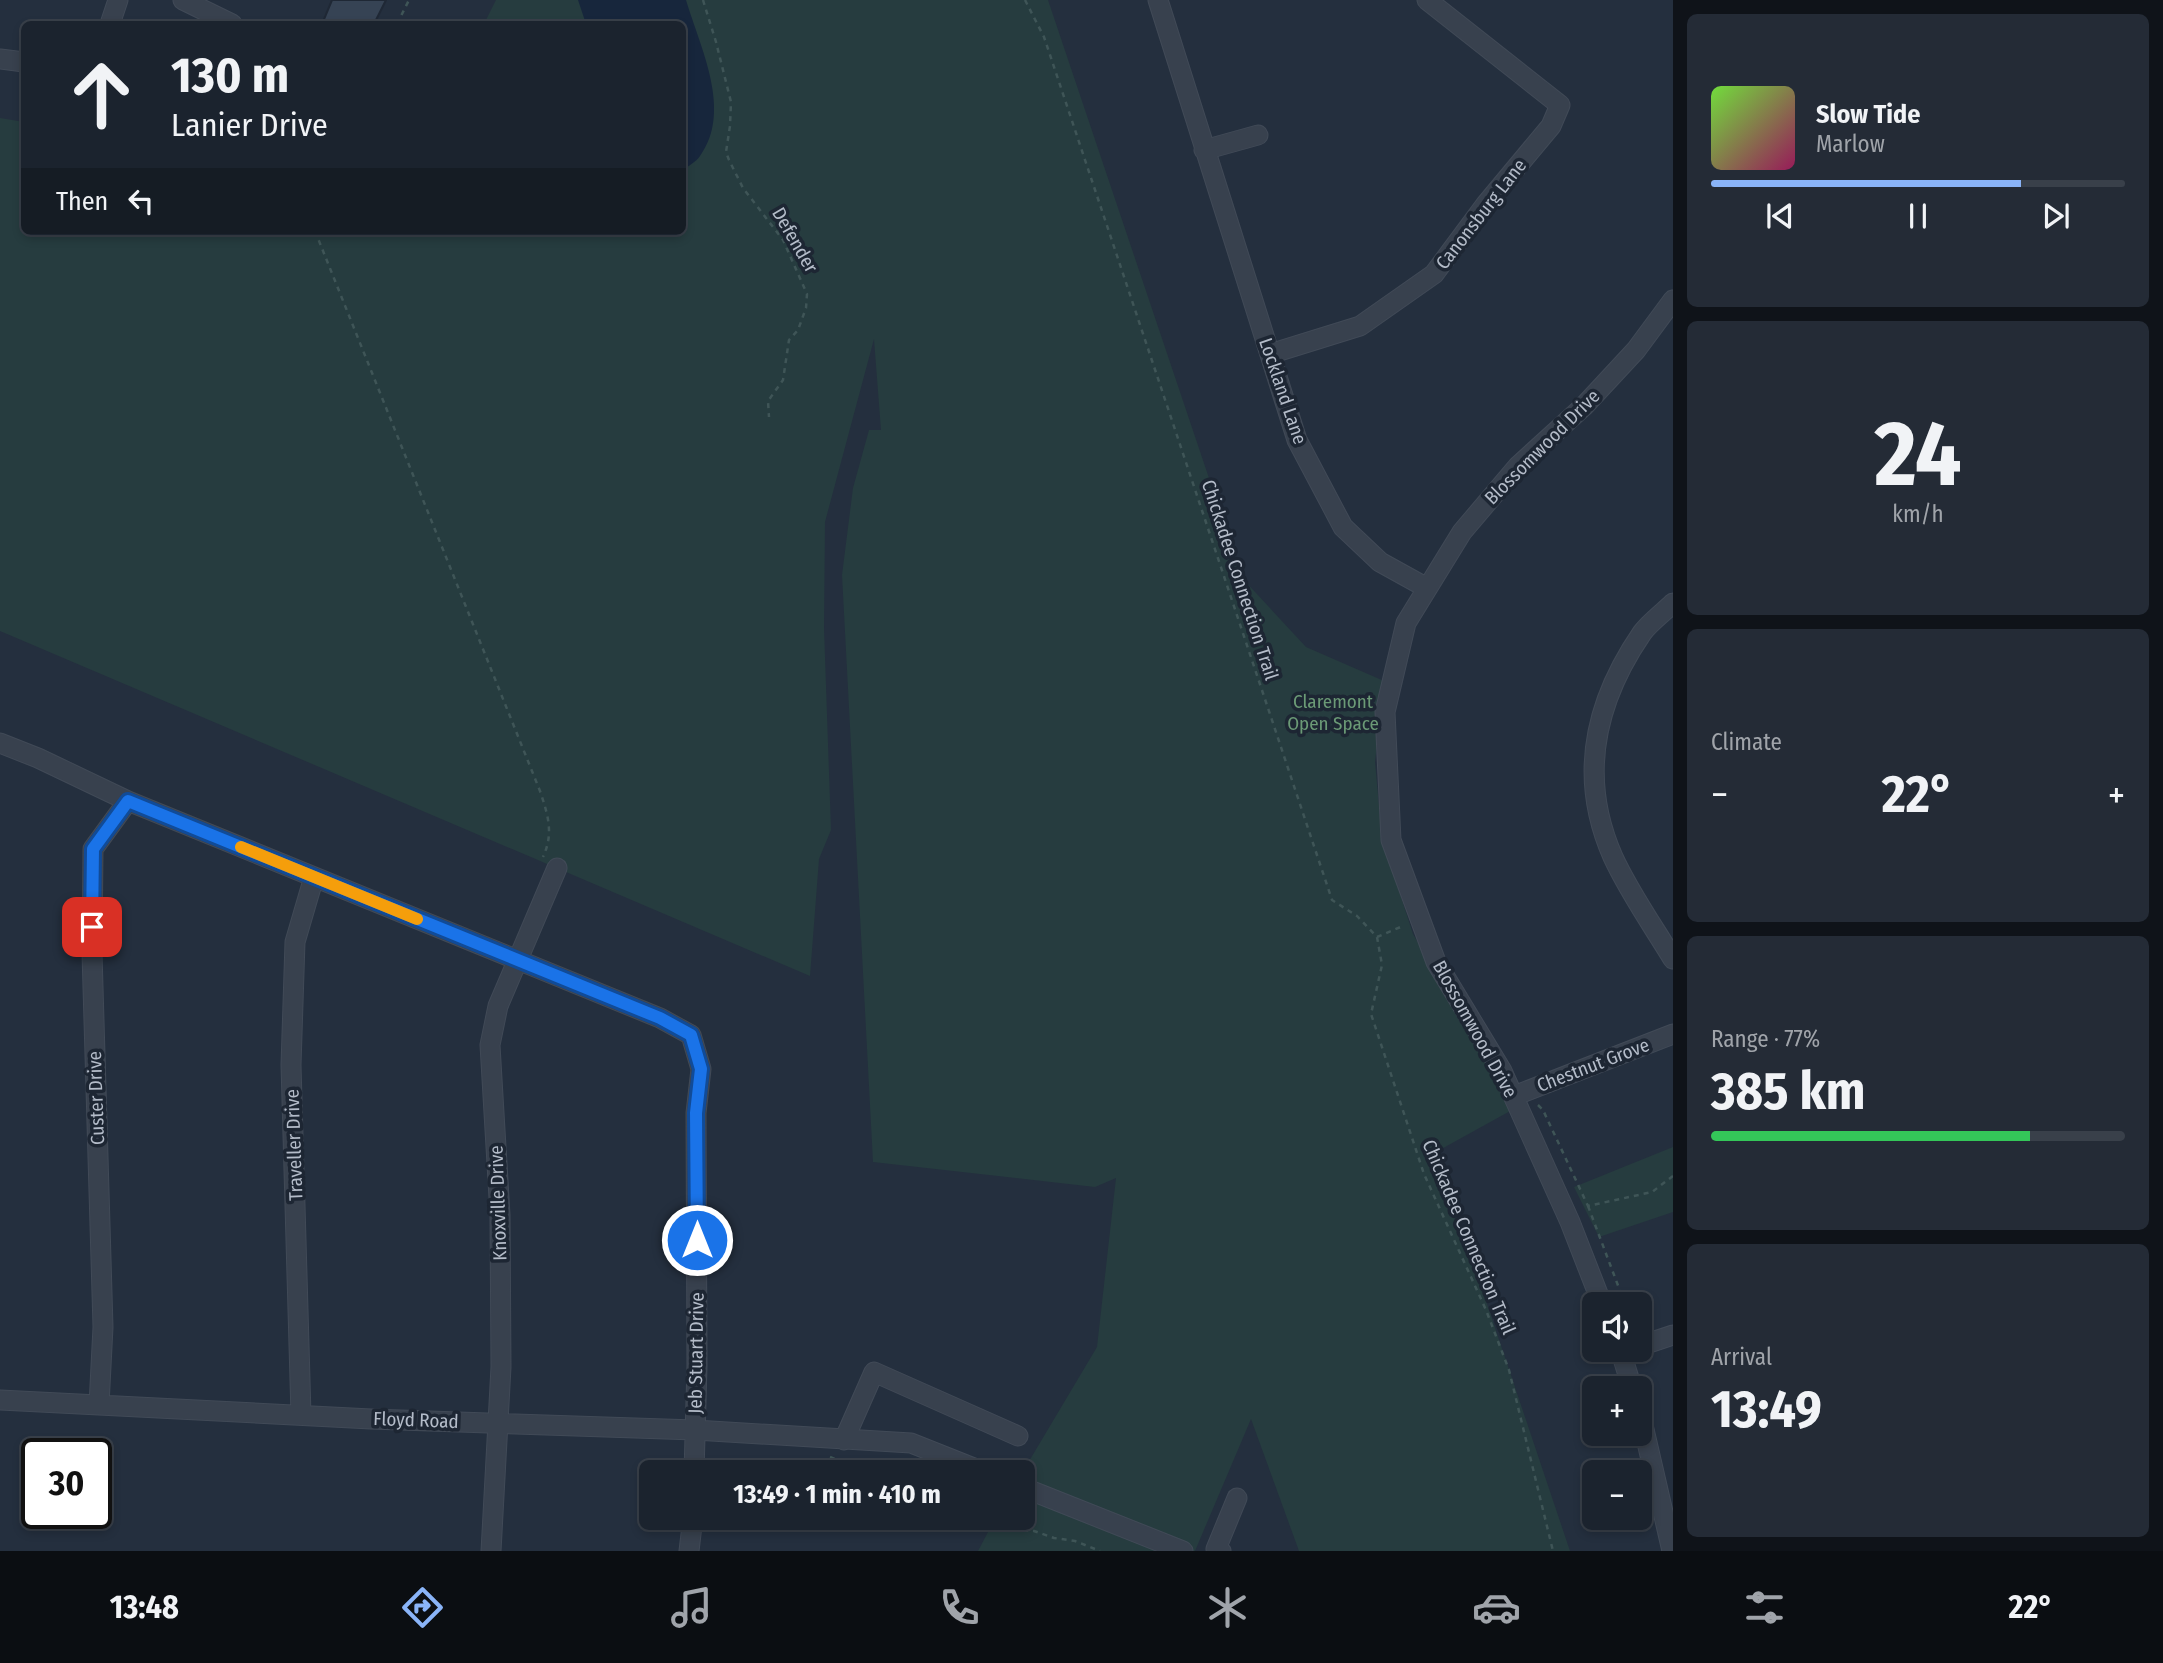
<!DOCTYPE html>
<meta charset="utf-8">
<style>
body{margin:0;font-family:"Fira Sans Condensed",sans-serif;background:#242b36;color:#f1f3f6;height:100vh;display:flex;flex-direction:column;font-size:26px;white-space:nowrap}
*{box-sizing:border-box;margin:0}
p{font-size:23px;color:#a0a4aa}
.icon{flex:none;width:38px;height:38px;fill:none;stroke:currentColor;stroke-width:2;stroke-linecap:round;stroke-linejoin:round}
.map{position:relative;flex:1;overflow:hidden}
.drawer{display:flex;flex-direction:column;gap:14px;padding:14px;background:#0f1319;width:490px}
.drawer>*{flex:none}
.hud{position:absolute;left:21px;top:21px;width:665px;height:214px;border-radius:10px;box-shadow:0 4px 10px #0003,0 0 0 2px #39404a;background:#1b232e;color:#f1f3f6;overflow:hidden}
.tools{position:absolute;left:1582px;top:1292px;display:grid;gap:14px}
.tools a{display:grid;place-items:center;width:70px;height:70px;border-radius:10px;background:#1b232e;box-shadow:0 4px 10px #0003,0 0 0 2px #39404a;font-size:35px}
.speed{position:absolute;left:21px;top:1438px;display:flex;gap:14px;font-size:35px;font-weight:700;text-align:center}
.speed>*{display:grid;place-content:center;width:91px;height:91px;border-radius:50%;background:#1b232e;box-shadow:0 4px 10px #0003,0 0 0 2px #39404a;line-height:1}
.speed .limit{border:4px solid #111;border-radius:10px;background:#fff;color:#111}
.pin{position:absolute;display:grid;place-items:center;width:60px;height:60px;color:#fff;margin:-30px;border-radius:14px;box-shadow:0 4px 10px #0006}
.me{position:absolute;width:77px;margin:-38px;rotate:0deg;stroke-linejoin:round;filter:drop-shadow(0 0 5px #0008)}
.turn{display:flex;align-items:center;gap:24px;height:147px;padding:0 35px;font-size:32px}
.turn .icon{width:91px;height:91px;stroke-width:2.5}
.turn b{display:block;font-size:49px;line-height:60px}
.then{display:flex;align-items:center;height:66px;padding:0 35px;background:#0003;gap:14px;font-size:26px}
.big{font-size:52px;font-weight:700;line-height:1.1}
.drawer .widget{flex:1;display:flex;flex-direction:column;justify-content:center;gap:10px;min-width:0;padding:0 24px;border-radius:10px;background:#242b36}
.drawer .dial{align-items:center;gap:0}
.dial b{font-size:91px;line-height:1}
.song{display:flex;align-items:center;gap:21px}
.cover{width:84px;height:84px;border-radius:10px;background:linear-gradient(135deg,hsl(100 70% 55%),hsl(330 70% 35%))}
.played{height:7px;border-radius:4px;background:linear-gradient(90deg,#8ab4f8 75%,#39404a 75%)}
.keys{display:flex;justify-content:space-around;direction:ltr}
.heat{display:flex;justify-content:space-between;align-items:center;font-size:38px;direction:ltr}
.charge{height:10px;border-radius:5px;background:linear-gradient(90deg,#34c759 77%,#39404a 0)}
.trip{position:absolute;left:639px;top:1460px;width:396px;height:70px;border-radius:10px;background:#1b232e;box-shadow:0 4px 10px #0003,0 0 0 2px #39404a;font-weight:700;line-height:70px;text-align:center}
.tabs{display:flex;height:112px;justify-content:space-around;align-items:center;background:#0b0e12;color:#a0a4aa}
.tabs .icon{width:49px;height:49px}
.tabs .on{color:#8ab4f8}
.tabs b{font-size:32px;color:#f1f3f6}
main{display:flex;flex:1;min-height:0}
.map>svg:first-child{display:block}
.green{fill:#263c3f}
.water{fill:#17263c}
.building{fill:#364354;stroke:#1f2835;stroke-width:2}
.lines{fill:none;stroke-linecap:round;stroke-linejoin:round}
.minor-casing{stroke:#414a57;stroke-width:21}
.path{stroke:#3f5557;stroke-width:2.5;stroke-dasharray:5 5;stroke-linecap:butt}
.minor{stroke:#38414e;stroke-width:19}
.route-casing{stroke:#114b97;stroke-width:18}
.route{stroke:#1a73e8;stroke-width:12}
.slow{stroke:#f59e0b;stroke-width:12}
.labels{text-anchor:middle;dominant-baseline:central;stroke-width:7;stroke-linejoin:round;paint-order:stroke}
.street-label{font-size:19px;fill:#b4bcc9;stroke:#1d2633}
.park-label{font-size:19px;fill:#6b9a76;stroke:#1d2633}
</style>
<main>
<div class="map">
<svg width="1673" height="1551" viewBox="0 0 1673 1551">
<rect width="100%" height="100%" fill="#242f3e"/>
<path class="green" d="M496,0h552l195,579 63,68 78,34 -9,81 7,76 31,96 99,176 -76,42 134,399h-271l-48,-132 -56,132h-217l18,-34h26v-44l75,-126 19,-169 -21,9 -222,-25 -31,-587 11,-87 16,-58h12l-7,-91 -49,183 -1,106 7,202 -12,29 -9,117 -810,-345v-513l24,4v109h658v-207h-198z
M1673,1147v65l-74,25 -25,-50z"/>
<path class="water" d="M578,0h108c14,47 47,111 14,156 -4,6 -12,10 -17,14l-1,-146h-96z"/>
<path class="building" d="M332,0h54l-12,24h-52z"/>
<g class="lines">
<g class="minor-casing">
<path id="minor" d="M183,0l49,24
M1158,0l139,440 46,87 37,35 47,26
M110,24l8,-24
M0,59l24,3
M1204,150l54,-15
M1270,354l90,-28 74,-52 52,-70 65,-78 9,-21 -133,-105
M1673,603c-10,10 -23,19 -31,30 -48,70 -64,145 -29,224 16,35 40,69 60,102
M0,743l38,15 90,43 532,217 31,17 10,34 -5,44 1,253 -3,106
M1514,1096l159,-62
M1602,1304l-32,-82 -68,-151 -66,-109 -45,-122 -6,-128 21,-89 56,-91 56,-66 66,-60 52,-56 37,-50
M1640,1346l33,-11
M1620,1349l12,39
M0,1400l371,19 324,11 216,13 73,29
M99,1405l4,-78 -11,-374 1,-104 35,-48
M1640,1412l32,139
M301,1415l-10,-350 4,-123 19,-65
M844,1440l30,-68 144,64
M1022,1487l161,64
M491,1551l10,-184 -1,-152 -10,-170 8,-39 59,-138
M689,1551l4,-34
M1221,1551l-5,-2 21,-51"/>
</g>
<path class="path" d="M703,0l13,42 15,60 -1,24 -4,26 3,8 14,28 40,52 24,54 -1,14 -8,22 -9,10 -6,40 -15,21 1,16
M1025,0l19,37 288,863 25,16 20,21 5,28 -11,49 53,160 62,136 23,60 44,181
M397,24l12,-24
M315,231l225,560c8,24 14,42 3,66
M1377,937l26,-11
M1538,1105l5,5 45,96 64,-14 21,-16
M1588,1206l37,98
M830,1457l35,15
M975,1517l40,13 19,1 20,7 21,3 25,10"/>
<use href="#minor" class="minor"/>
</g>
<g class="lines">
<g class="route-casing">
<path id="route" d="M92,927l1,-78 35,-48 532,217 31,17 10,34 -5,44 1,127"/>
</g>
<use href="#route" class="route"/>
<path class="slow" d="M241,847l176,72"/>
</g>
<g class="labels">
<g class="street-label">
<text transform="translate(1481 214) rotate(-52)">Canonsburg Lane</text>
<text transform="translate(795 240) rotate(60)">Defender</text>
<text transform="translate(1283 391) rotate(71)">Lockland Lane</text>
<text transform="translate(1542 447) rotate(-45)">Blossomwood Drive</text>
<text transform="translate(1240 580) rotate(72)">Chickadee Connection Trail</text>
<text transform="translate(1475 1029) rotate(61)">Blossomwood Drive</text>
<text transform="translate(1593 1065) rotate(-21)">Chestnut Grove</text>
<text transform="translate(96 1098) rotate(-92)">Custer Drive</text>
<text transform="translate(294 1145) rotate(-92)">Traveller Drive</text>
<text transform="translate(498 1203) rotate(-92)">Knoxville Drive</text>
<text transform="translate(1469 1237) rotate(67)">Chickadee Connection Trail</text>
<text transform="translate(696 1353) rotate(-89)">Jeb Stuart Drive</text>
<text transform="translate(416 1420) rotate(2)">Floyd Road</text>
</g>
<g class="park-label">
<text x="1333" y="701">Claremont<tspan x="1333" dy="22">Open Space</tspan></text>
</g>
</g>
</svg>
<div class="tools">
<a><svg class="icon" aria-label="sound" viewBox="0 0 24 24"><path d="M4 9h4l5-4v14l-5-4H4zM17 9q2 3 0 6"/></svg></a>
<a>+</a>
<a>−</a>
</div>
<div class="speed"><div class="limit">30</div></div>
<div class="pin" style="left:92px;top:927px;background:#d93025"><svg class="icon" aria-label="arrive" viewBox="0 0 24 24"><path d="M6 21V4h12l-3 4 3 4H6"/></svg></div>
<svg class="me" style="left:697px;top:1240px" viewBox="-20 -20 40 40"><circle r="17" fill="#1a73e8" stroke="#fff" stroke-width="3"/><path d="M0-11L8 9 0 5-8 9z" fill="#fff"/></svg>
<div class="trip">13:49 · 1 min · 410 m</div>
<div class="hud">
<div class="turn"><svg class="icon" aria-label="ahead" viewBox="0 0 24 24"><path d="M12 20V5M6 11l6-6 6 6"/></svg><div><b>130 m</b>Lanier Drive</div></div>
<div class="then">Then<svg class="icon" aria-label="left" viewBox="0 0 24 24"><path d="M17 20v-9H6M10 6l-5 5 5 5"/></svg></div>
</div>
</div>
<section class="drawer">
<div class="widget">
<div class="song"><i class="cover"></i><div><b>Slow Tide</b><p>Marlow</p></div></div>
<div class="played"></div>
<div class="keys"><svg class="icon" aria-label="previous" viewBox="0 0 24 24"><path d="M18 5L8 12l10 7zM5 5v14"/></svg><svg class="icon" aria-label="pause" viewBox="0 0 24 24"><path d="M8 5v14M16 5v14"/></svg><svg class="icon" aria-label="next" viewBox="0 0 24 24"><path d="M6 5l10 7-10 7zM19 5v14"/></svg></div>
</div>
<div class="widget dial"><b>24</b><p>km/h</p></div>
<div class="widget"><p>Climate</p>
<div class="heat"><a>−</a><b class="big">22°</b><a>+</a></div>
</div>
<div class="widget"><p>Range · 77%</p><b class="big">385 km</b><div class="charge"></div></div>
<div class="widget"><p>Arrival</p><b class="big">13:49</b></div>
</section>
</main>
<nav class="tabs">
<b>13:48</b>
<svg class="icon on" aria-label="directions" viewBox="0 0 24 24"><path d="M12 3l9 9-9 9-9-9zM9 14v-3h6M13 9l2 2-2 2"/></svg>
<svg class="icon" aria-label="music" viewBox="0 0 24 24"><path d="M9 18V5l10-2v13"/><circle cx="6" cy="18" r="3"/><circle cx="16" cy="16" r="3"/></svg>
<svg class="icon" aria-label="phone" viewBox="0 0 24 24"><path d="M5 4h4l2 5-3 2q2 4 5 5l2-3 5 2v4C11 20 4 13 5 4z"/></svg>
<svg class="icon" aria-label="climate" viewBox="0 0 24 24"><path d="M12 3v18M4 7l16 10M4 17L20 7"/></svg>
<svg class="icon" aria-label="car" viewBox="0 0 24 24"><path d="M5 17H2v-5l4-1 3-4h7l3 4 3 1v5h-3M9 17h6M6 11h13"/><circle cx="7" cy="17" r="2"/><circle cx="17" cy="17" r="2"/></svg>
<svg class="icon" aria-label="filters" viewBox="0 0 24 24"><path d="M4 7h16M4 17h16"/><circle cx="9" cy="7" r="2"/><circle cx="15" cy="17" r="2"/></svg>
<b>22°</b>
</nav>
